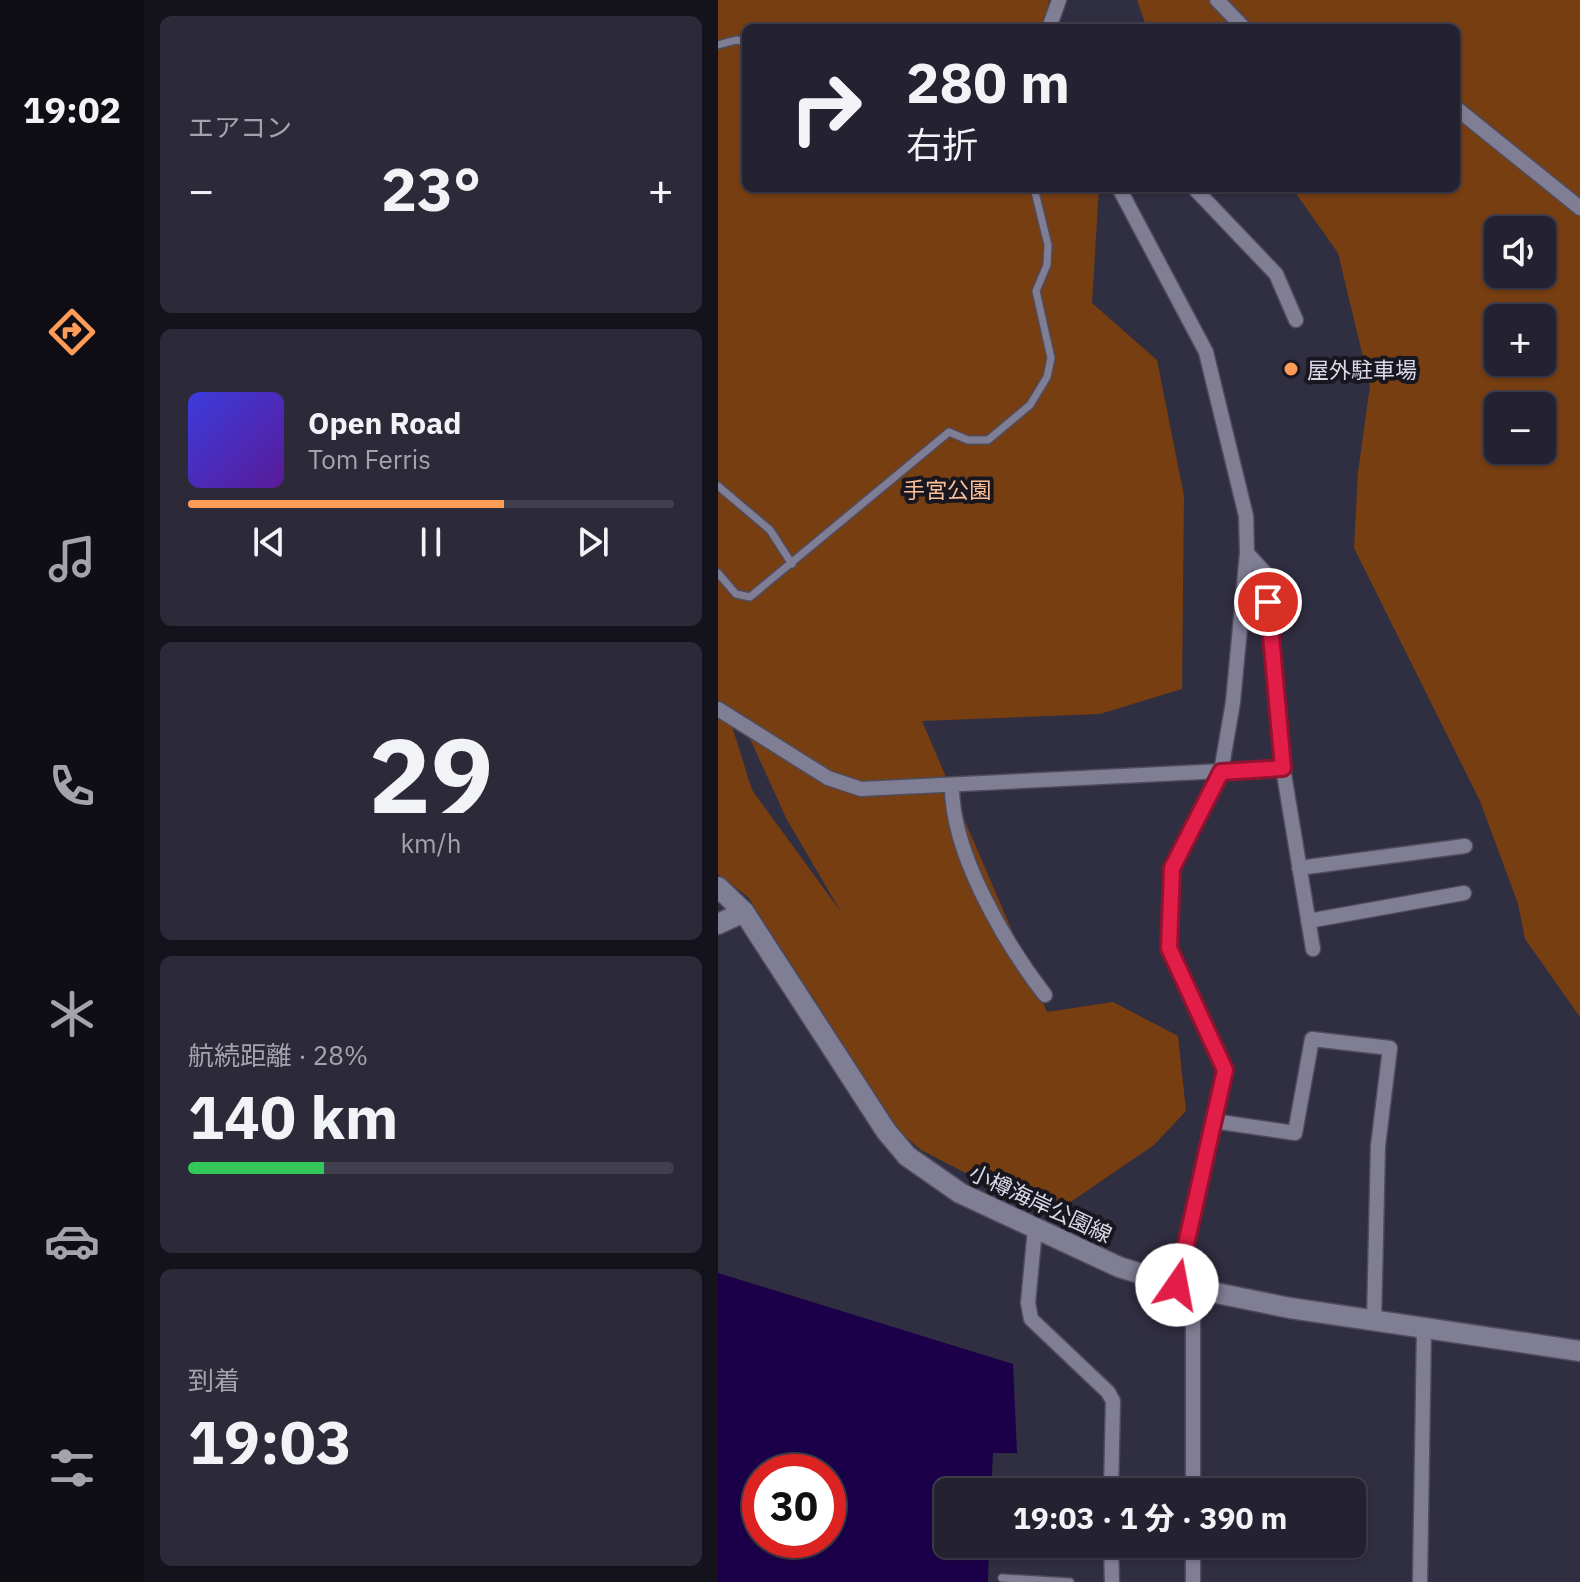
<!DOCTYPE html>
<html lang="ja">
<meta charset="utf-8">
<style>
body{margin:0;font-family:"IBM Plex Sans","Noto Sans JP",sans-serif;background:#2c2a39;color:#f1f3f6;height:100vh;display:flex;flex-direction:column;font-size:30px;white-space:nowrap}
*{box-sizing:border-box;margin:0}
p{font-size:26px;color:#a3a4ab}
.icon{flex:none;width:44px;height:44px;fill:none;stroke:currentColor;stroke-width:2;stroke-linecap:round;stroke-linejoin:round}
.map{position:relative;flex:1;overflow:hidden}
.side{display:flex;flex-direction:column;gap:16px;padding:16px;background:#14131b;width:574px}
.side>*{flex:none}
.hud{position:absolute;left:24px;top:24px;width:718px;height:168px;border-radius:12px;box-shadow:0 2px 6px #0004,0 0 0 2px #413f4d;background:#242231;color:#f1f3f6;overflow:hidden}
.buttons{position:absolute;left:766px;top:216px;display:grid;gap:16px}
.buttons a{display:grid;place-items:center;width:72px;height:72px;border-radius:12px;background:#242231;box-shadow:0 2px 6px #0004,0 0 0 2px #413f4d;font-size:40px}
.speed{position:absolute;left:24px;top:1454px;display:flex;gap:16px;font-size:40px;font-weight:700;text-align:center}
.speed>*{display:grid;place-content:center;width:104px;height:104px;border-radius:50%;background:#242231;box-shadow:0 2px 6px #0004,0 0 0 2px #413f4d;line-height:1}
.speed .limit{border:12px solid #d22;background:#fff;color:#111}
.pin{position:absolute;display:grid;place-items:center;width:68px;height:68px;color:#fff;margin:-34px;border:4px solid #fff;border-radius:50%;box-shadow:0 2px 8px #0007}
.me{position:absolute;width:88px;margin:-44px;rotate:12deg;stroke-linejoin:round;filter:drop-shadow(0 0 6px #0008)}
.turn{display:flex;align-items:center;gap:28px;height:168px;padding:0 32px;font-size:36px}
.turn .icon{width:104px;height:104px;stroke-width:2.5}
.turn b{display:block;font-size:56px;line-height:68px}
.big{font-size:60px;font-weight:800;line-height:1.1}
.side .widget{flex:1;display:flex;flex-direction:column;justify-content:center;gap:12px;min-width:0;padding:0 28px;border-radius:12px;background:#2c2a39}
.side .dial{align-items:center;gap:0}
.dial b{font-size:104px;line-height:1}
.song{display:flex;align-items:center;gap:24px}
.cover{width:96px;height:96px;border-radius:12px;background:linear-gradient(135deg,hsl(240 70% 55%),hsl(270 70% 35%))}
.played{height:8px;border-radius:4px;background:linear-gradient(90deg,#fe9c57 65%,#413f4d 65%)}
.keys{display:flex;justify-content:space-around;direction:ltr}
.heat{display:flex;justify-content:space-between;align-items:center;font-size:44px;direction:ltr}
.charge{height:12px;border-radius:6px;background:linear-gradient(90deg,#34c759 28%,#413f4d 0)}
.trip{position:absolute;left:216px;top:1478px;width:432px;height:80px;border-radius:12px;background:#242231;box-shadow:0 2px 6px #0004,0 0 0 2px #413f4d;font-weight:800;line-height:80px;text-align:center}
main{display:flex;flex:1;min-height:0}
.tabs{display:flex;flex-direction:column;width:144px;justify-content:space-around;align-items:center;background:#0e0e14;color:#a3a4ab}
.tabs .icon{width:56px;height:56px}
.tabs .selected{color:#fe9c57}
.tabs b{font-size:36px;color:#f1f3f6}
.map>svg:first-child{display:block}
.green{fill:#773e11;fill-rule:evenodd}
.water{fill:#1b0049;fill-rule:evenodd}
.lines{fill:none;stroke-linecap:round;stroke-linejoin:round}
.lane-casing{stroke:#4e4c5d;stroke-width:10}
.street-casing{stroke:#4e4c5d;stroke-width:17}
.secondary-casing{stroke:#4e4c5d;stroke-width:23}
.lane{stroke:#807e95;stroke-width:7}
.street{stroke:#807e95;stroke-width:14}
.secondary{stroke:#807e95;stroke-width:20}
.route-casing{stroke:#92132f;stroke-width:20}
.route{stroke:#e11d48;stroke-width:14}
.poi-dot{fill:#fe9c57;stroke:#181720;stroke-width:3}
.labels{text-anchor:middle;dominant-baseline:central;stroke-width:8;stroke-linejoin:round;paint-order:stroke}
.poi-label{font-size:22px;fill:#d9d8e5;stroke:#181720;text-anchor:start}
.park-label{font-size:22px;fill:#fcbe96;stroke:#181720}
.street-label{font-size:22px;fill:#d9d8e5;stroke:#181720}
</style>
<main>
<nav class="tabs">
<b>19:02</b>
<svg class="icon selected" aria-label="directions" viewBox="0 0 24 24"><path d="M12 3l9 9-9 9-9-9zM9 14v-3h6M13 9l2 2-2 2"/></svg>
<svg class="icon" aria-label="music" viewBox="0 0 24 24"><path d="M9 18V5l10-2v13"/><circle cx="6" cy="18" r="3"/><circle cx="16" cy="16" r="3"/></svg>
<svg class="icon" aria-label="phone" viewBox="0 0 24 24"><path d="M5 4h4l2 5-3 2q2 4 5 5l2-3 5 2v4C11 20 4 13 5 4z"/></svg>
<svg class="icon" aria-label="climate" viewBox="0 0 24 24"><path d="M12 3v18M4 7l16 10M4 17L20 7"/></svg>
<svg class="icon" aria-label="car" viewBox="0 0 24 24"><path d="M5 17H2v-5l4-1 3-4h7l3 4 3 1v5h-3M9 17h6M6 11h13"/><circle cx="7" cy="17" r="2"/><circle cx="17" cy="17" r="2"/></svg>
<svg class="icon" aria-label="filters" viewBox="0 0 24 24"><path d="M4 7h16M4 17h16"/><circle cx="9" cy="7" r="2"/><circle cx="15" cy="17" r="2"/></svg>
</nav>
<section class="side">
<div class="widget"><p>エアコン</p>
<div class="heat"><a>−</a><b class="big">23°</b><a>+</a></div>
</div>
<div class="widget">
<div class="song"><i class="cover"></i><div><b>Open Road</b><p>Tom Ferris</p></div></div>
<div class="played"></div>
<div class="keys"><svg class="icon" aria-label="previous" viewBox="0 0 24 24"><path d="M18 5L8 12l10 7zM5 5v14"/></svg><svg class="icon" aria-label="pause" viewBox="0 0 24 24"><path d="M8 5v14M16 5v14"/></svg><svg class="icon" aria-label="next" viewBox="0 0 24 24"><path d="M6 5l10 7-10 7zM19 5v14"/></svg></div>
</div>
<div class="widget dial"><b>29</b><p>km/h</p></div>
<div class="widget"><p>航続距離 · 28%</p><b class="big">140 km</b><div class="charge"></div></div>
<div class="widget"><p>到着</p><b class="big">19:03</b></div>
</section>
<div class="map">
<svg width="862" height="1582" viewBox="0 0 862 1582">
<rect width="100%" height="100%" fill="#302e41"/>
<path class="green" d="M0,0h331l-5,28h-298v160h353l-7,115 65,57 27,136 -2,193 -82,25 -178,7 125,291 66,-10 65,34 8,75 -32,34 -104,71 -129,-66 -20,-17 -153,-236 -30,-23zM8,707l16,14 44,97 55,94 -89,-122z
M419,0h443v1017l-55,-78 -7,-35 -38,-103 -126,-253 4,-76 12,-86 -32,-133 -46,-65h164v-160h-309zM780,230h44v44h-44zM780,318h44v44h-44zM780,406h44v44h-44z"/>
<path class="water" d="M0,1273l295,91 4,89h-24l-2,39h-43v52h41l-1,38h-270zM42,1472h68v68h-68z"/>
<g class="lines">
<g class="lane-casing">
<path id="lane" d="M0,45l18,-5 10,2
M0,486l52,44 22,34
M0,573l18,21 14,3 199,-165 19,8h20l42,-35 17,-28 4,-19 -15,-67 11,-26 1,-20 -14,-57
M284,1578l68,4"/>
</g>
<g class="street-casing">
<path id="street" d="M499,0l27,28
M331,28l10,-28
M738,108l124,100
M401,188l87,164 40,164 1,37 -14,149 -12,70 -49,96 -3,80 56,122 -48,215
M476,188l82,86 20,46
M529,553l19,21 17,194 30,181
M0,709l110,69 33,11 422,-21
M234,785c-1,67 53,158 93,210
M581,868l166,-22
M590,921l156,-28
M495,1121l82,12 17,-94 78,9 -12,98 -4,175
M317,1229l-7,74 3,16 77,73 5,9 -2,91
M475,1289v203
M393,1544l1,38
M475,1544v38
M702,1582l4,-253"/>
</g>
<g class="secondary-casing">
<path id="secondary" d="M0,887l26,25 142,219 21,25 53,37 159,74 58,18 113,23 290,43
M0,924l26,-12"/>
</g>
<use href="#lane" class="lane"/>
<use href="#street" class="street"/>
<use href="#secondary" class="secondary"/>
</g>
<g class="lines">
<g class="route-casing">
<path id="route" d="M459,1285l48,-215 -56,-122 3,-80 49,-96 62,-4 -15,-166"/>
</g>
<use href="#route" class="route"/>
</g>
<circle class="poi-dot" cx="573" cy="369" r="8"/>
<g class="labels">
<g class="poi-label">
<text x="589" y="369">屋外駐車場</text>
</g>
<g class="park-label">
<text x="229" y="489">手宮公園</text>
</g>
<g class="street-label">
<text transform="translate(323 1203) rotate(25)">小樽海岸公園線</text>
</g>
</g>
</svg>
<div class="buttons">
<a><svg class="icon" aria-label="sound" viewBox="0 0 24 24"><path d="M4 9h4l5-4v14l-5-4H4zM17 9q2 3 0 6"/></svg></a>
<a>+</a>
<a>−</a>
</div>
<div class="speed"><div class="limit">30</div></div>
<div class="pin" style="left:550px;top:602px;background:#d93025"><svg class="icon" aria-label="arrive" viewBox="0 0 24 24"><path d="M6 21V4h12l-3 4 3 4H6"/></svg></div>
<svg class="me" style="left:459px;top:1285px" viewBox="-20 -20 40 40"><circle r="19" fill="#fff"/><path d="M0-13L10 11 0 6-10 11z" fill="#e11d48"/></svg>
<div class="trip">19:03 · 1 分 · 390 m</div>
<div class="hud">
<div class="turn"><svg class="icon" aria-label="right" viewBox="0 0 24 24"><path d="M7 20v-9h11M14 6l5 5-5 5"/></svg><div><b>280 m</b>右折</div></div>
</div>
</div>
</main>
